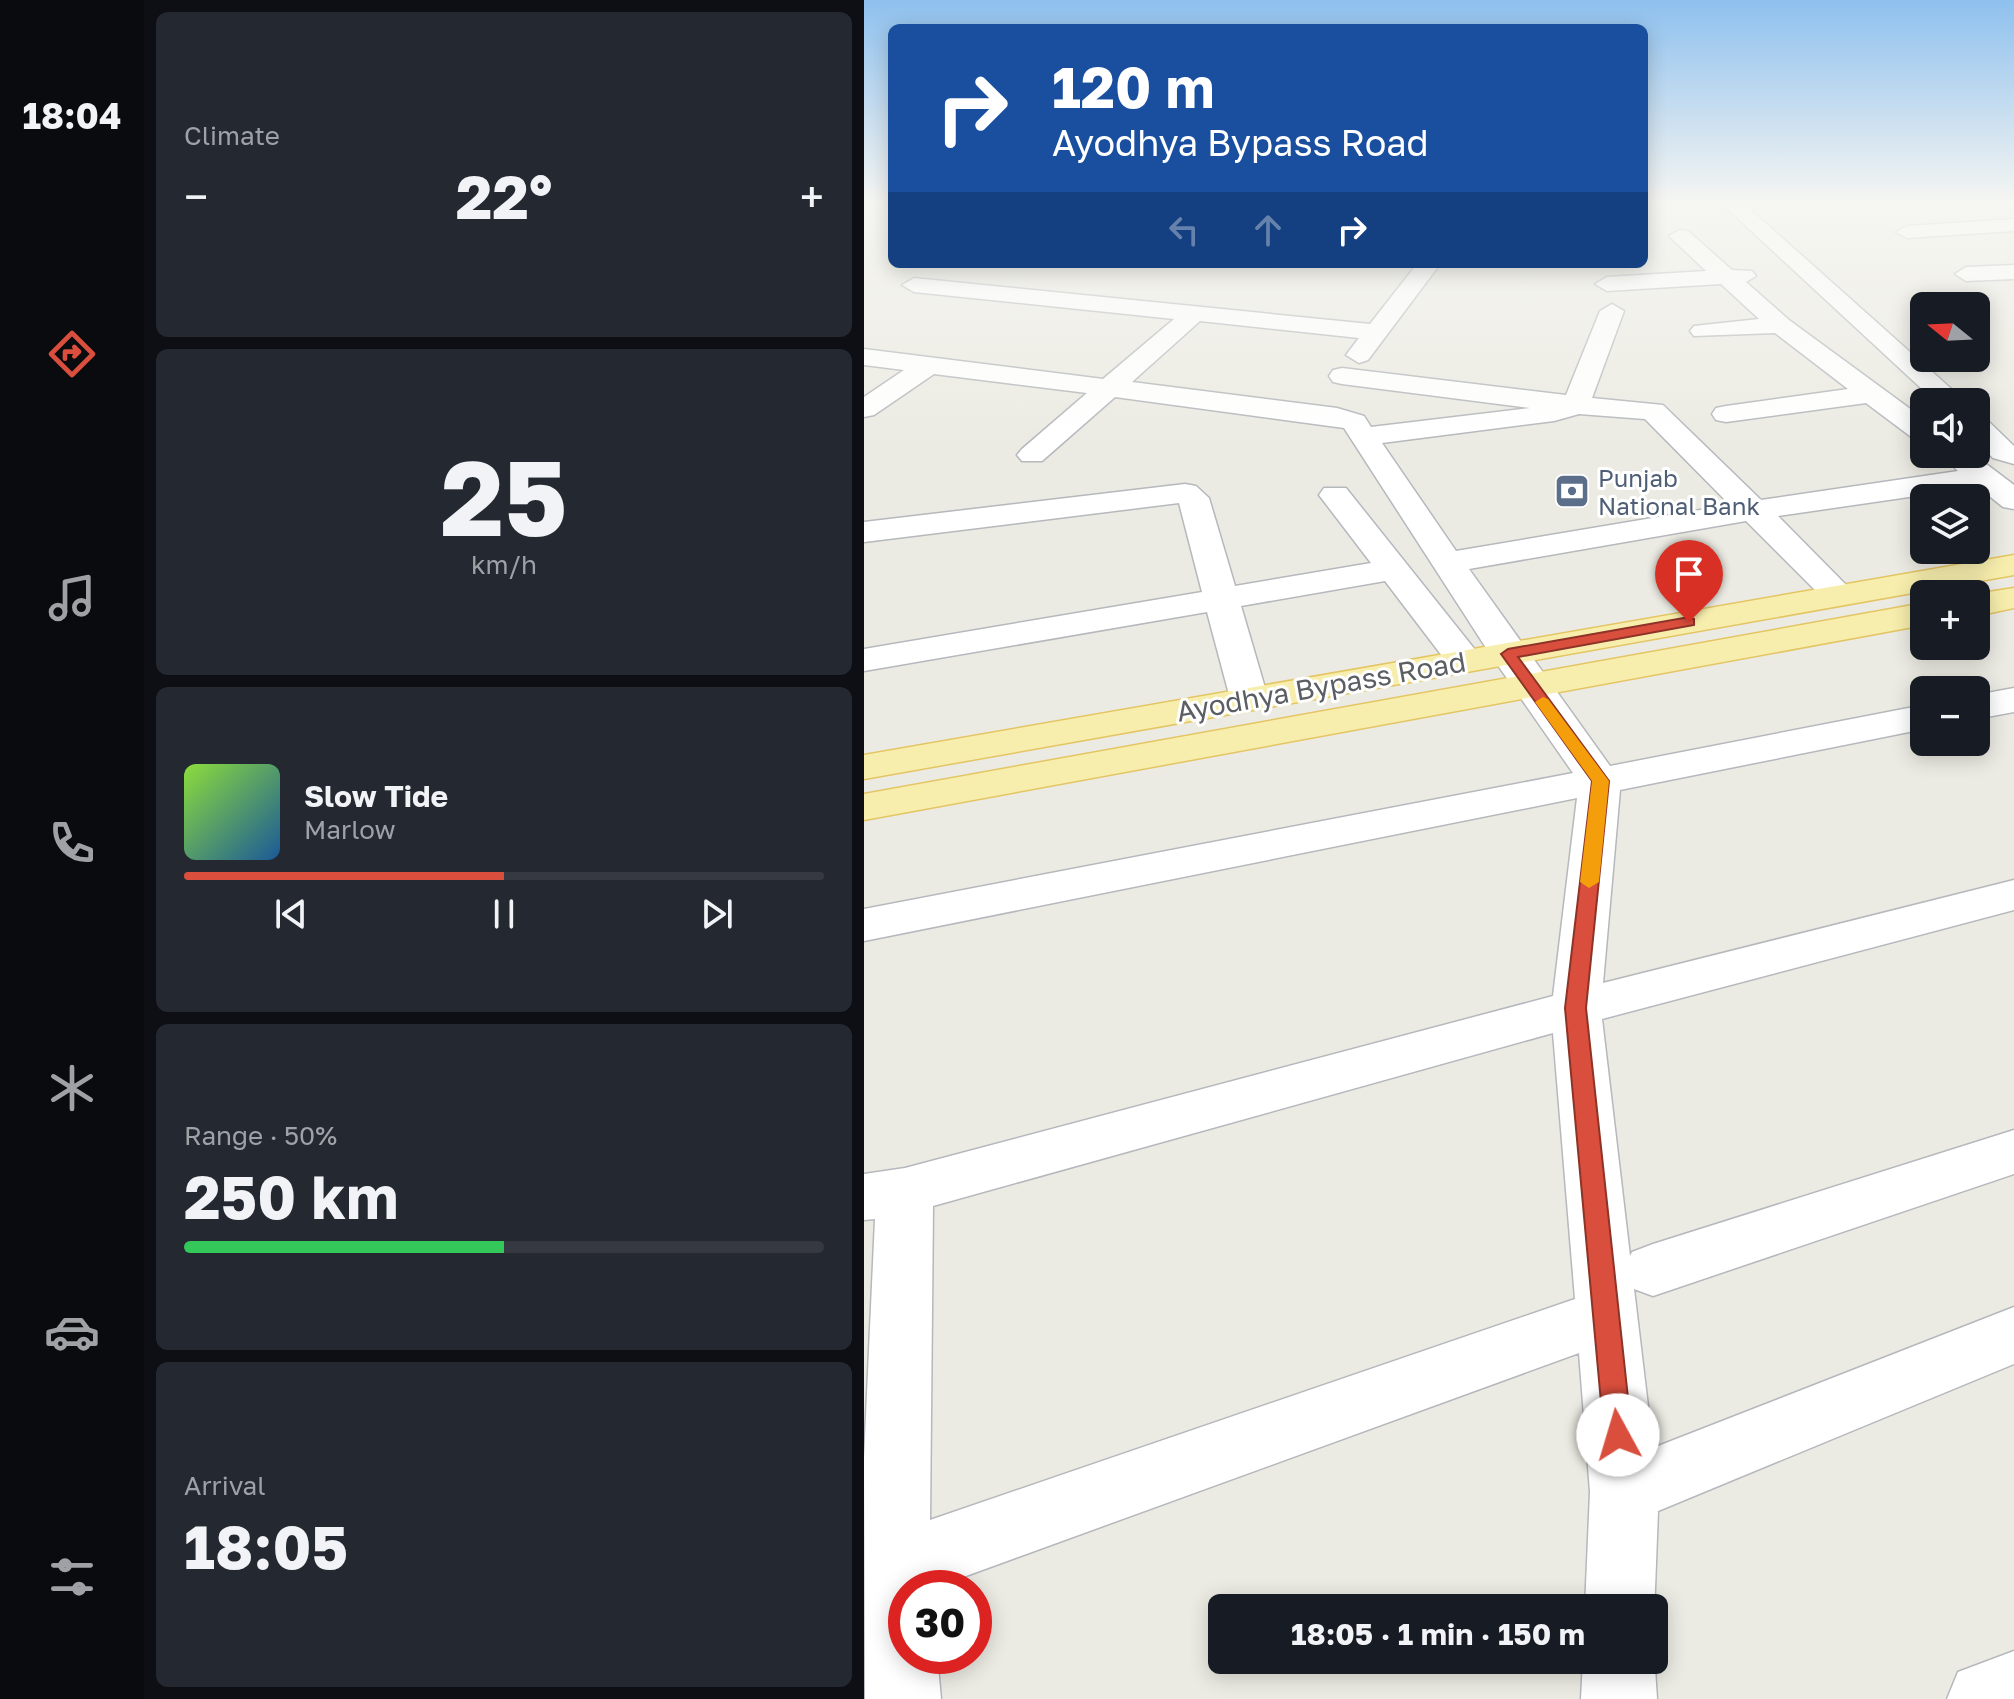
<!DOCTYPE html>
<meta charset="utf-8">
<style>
body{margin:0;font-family:"Golos Text",sans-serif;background:#242831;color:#f1f3f6;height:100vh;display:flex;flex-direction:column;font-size:30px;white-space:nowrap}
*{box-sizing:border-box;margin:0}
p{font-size:26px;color:#9ea1a6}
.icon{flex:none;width:44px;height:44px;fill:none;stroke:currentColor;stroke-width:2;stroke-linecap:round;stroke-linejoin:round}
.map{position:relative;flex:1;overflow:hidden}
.panel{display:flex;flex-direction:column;gap:12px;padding:12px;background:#0d0f14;width:720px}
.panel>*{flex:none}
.banner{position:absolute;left:24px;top:24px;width:760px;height:244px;border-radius:12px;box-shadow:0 4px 20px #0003;background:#1a4fa0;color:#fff;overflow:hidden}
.needle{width:52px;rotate:288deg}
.tools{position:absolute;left:1046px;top:292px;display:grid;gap:16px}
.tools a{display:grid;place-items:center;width:80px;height:80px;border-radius:12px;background:#171b24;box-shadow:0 4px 20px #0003;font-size:40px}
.speed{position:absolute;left:24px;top:1570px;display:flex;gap:16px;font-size:40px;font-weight:700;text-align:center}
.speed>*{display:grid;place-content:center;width:104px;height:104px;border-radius:50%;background:#171b24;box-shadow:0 4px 20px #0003;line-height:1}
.speed .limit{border:12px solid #d22;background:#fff;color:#111}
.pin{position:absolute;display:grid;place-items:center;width:68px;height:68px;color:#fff;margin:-82px -34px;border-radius:50% 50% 50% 0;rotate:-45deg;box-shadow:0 0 8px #0007}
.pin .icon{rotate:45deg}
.me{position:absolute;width:88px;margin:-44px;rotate:354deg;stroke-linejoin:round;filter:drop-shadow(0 0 6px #0008)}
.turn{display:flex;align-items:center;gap:28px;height:168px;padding:0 32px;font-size:36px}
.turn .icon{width:104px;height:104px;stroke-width:2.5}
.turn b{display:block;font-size:56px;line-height:68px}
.lanes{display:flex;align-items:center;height:76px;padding:0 32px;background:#0003;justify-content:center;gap:40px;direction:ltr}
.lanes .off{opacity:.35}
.big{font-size:60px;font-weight:700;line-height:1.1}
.panel .widget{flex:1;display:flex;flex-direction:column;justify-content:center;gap:12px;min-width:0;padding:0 28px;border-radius:12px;background:#242831}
.panel .dial{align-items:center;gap:0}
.dial b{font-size:104px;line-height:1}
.song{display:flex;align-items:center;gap:24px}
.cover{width:96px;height:96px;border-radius:12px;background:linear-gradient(135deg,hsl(90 70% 55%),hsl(210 70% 35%))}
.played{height:8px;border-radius:4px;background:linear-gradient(90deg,#d94e3c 50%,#363941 50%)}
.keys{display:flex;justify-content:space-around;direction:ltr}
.heat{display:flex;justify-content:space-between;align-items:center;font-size:44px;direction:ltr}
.charge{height:12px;border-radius:6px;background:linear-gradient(90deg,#34c759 50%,#363941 0)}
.trip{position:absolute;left:344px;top:1594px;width:460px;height:80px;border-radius:12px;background:#171b24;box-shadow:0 4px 20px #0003;font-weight:700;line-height:80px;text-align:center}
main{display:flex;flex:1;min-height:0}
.tabs{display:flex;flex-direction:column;width:144px;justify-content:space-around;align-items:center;background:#090b0e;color:#9ea1a6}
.tabs .icon{width:56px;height:56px}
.tabs .current{color:#d94e3c}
.tabs b{font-size:36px;color:#f1f3f6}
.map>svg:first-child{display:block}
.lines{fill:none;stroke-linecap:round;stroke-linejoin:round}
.minor-casing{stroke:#b5b8bc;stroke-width:3}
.major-casing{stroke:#e4c564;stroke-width:3}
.minor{fill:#fff;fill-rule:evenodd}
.major{fill:#f7eead;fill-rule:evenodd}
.route{fill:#d94e3c;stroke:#8d3327;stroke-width:2}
.slow{fill:#f59e0b}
.labels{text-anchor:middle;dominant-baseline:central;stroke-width:6;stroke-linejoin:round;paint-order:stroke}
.far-service-label{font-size:24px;fill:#4e5e75;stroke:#fff;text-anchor:start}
.street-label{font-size:28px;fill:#5b5e62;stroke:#fff}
</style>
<main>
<nav class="tabs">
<b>18:04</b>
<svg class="icon current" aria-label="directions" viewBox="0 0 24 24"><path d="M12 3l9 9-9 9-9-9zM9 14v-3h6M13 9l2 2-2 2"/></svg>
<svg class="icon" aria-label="music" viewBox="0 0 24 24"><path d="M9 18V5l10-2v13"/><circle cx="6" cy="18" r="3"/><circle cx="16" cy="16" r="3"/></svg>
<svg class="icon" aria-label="phone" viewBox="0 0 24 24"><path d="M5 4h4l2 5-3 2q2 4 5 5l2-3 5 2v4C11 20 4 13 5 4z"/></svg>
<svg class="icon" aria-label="climate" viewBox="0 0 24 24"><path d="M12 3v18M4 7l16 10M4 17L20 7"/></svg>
<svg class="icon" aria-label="car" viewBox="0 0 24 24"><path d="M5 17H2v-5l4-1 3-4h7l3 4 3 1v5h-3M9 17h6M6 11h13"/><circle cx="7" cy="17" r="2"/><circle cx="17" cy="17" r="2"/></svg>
<svg class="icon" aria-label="filters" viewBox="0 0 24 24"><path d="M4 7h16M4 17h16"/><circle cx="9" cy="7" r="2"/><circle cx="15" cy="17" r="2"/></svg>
</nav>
<section class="panel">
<div class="widget"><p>Climate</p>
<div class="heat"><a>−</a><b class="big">22°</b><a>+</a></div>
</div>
<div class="widget dial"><b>25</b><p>km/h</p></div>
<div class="widget">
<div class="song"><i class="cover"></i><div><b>Slow Tide</b><p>Marlow</p></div></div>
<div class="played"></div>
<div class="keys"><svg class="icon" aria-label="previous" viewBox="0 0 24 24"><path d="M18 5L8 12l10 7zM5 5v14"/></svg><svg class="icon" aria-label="pause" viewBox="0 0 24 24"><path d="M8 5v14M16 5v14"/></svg><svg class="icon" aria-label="next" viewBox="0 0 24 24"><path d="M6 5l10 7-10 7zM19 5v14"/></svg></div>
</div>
<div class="widget"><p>Range · 50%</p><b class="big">250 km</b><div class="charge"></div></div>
<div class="widget"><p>Arrival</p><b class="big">18:05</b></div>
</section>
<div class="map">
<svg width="1150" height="1699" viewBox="0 0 1150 1699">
<rect width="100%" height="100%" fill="#ecebe3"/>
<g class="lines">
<g class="minor-casing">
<path id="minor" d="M856,202h22l224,200h-30z
M1150,219v12l-107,7 -11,-6 11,-6z
M816,230l8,1 44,39 20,1 4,5 -10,6 43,38 135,99v23l-10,-3 -48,-36 -140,19 -10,-2 -4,-6 4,-6 10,-2 122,-17 -73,-56 -81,3 -4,-5 4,-5 65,-7 -38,-35 -114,7 -12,-7 12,-7 99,-6 -37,-35z
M553,264h23l-72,96 -9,3 -13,-8 13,-17 -159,-17 -68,61 205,26 27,8 7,11 159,-19 -188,-24 -9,-2 -4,-6 4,-6 9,-2 224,27 34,-84 12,-7 12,7 -32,87 71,7 98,95 197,-29 -11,-11 4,-6h22l41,31v24l-11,-2 -25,-20 -200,29 77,78 -5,7 -12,3 -12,-3 -80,-80 -277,48 141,197 314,-61v24l-304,61 -17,193 411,-103v30l-412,109 28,237 2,-4 21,-8 361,-114v44l-361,122 -19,-7 19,159 361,-141v57l-356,147 -4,104v-7h-69l5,-116 -11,-139 -646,235h-27v68h31l4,43h-76l-1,-240 11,-240 -11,1v-46l41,-6 648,-172 24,-198 -713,143v-32l709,-136 -83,-119 -146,-226 -229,-31 -73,64h-20l-5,-6 5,-6 65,-56 -153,-19 -60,41 -10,2v-20l40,-27 -40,-5v-16l239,30 71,-60 -260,-27 -12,-7 12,-7 456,46zM715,414l66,5 85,86 -274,46 -74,-108 172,-22zM689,1033l22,266 -645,221 3,-314z
M1150,265v14l-48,2 -11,-7 11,-7z
M1112,416l10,3 28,27v18l-21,-6 -17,-17z
M321,484l11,2 13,12 26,88 136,-23 -52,-68 5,-7h22l138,173 -6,8 -13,3 -13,-3 -67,-88 -144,25 27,92 -5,8 -14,4 -14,-4 -5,-8 -23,-86 -343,59v-22l338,-57 -23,-89 -315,39v-20z
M1150,688v24l-38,7v-24z
M1150,1651v48h-67l11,-27z
M790,1653l3,46h-76l2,-39h71z"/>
</g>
<g class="major-casing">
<path id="major" d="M1150,555v20l-1150,204v-24z
M1150,588v20l-38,8v-22z
M1060,603v22l-1060,195v-26z"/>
</g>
<use href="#minor" class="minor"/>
<use href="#major" class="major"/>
</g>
<linearGradient id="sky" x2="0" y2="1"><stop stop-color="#8ec0ee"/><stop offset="0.46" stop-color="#f6f6f2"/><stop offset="1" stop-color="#f6f6f2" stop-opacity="0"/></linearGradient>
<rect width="1150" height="440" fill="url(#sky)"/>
<path class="route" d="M825,617l5,2v6l-176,32 91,124 -23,227 46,427 -4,9 -10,4 -10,-4 -4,-9 -39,-427 27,-227 -91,-127 7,-5z"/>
<path class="slow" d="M679,697l5,2 61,82 -10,101 -10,6 -9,-6 12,-101 -57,-79z"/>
<defs>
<g id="bank-square" transform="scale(1.8)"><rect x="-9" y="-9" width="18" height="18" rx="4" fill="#5c6f8a" stroke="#fff"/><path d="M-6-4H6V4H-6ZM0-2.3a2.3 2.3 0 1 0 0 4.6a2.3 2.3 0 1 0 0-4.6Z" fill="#fff"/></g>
</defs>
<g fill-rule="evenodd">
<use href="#bank-square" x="708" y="491"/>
</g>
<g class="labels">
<g class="far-service-label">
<text x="734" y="477">Punjab<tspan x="734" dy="28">National Bank</tspan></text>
</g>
<g class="street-label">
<text transform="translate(457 686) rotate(-10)">Ayodhya Bypass Road</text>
</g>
</g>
</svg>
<div class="tools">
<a><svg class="needle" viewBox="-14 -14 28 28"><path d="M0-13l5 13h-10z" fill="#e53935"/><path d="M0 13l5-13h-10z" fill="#9ea1a6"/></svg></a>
<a><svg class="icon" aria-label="sound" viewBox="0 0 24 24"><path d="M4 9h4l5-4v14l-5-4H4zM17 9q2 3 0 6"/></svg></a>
<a><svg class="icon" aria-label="layers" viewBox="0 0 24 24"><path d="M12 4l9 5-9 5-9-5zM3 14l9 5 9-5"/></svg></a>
<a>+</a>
<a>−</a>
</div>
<div class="speed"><div class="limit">30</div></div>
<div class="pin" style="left:825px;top:622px;background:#d93025"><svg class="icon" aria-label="arrive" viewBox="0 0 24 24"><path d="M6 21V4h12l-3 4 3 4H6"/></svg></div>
<svg class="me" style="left:754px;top:1435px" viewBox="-20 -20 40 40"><circle r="19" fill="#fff"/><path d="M0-13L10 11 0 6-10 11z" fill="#d94e3c"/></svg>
<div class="trip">18:05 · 1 min · 150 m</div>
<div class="banner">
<div class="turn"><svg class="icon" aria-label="right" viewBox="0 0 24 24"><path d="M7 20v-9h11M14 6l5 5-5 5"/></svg><div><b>120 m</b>Ayodhya Bypass Road</div></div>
<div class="lanes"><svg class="icon off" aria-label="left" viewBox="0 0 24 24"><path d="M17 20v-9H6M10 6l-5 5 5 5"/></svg><svg class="icon off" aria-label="ahead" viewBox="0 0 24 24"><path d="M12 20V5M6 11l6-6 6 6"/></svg><svg class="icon" aria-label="right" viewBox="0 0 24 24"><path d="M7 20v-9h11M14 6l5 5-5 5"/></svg></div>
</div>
</div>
</main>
